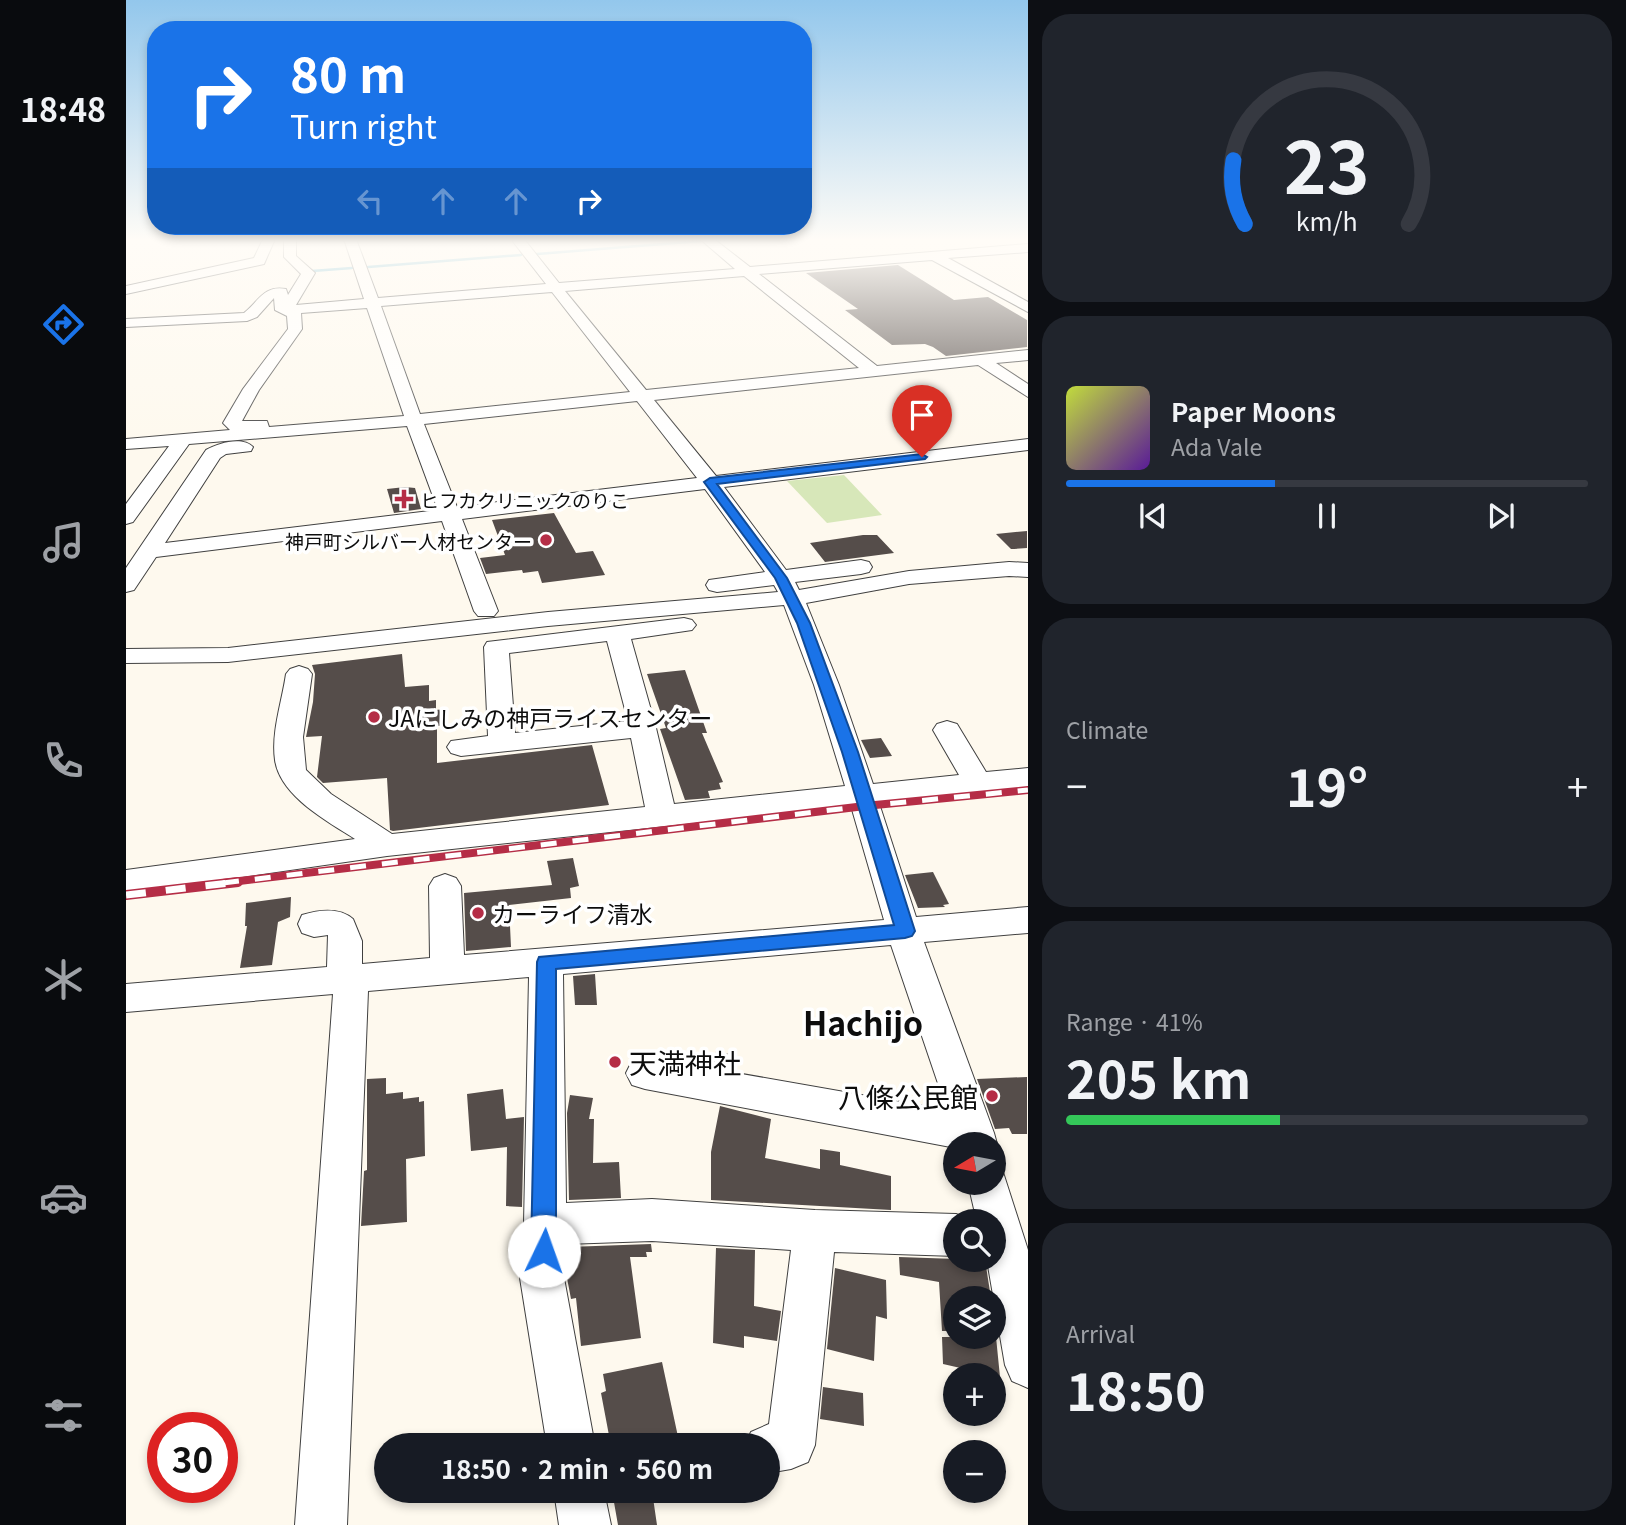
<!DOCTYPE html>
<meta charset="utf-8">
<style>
body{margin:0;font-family:Georgia,"Noto Sans JP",serif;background:#20242c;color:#f1f3f6;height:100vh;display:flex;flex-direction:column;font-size:26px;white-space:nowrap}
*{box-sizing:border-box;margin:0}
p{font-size:23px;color:#9ea1a6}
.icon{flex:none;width:38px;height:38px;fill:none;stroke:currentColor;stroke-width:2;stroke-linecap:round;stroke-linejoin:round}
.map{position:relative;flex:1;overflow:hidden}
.drawer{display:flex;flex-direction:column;gap:14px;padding:14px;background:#0d0f14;width:598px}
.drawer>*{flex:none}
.top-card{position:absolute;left:21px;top:21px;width:665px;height:214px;border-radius:28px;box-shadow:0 4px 10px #0003;background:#1a73e8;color:#fff;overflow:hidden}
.needle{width:46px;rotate:260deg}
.controls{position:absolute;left:817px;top:1132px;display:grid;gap:14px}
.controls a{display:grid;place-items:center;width:63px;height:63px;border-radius:50%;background:#171b24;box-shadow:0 4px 10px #0003;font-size:35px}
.speed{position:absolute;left:21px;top:1412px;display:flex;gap:14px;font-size:35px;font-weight:700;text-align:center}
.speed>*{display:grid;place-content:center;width:91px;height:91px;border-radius:50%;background:#171b24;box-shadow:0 4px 10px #0003;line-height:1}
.speed .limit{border:10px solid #d22;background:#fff;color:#111}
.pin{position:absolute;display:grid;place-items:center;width:60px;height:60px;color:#fff;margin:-72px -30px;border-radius:50% 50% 50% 0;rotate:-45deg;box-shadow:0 0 7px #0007}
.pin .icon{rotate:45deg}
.me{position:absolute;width:77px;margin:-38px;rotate:3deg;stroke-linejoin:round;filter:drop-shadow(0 0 5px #0008)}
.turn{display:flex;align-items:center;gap:24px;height:147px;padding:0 28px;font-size:32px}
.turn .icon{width:91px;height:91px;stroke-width:2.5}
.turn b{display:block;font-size:49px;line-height:60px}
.lanes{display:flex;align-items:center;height:66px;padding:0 28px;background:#0003;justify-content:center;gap:35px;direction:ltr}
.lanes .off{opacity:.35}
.big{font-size:52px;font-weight:700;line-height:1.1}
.drawer .widget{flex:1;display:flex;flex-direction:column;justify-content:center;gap:10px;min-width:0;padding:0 24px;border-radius:28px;background:#20242c}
.drawer .dial{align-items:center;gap:0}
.dial svg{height:182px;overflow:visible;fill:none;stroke:#363941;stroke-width:7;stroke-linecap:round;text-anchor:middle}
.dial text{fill:#f1f3f6;stroke:none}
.song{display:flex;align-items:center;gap:21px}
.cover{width:84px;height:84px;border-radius:10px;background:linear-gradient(135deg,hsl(70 70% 55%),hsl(270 70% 35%))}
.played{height:7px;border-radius:4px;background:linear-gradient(90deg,#1a73e8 40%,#363941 40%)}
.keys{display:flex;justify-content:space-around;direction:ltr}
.heat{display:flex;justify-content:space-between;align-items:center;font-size:38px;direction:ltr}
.charge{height:10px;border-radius:5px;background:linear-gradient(90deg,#34c759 41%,#363941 0)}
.trip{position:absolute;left:248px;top:1433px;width:406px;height:70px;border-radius:35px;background:#171b24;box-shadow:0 4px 10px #0003;font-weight:700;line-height:70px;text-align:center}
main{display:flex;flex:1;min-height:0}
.tabs{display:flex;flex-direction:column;width:126px;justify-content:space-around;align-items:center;background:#090b0e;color:#9ea1a6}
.tabs .icon{width:49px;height:49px}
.tabs .selected{color:#1a73e8}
.tabs b{font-size:32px;color:#f1f3f6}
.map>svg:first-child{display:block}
.green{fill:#d7e7b9}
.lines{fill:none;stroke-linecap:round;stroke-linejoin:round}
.stream{stroke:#40a3c6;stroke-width:2.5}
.building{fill:#554d4a}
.minor-casing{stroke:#404040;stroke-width:2}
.minor{fill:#fff;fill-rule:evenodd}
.rail-far1-casing{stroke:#b52d46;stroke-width:8}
.rail-casing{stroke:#b52d46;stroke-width:10}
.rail-far1{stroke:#fff;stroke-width:5;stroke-dasharray:16;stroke-linecap:butt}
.rail{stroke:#fff;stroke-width:7;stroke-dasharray:20;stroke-linecap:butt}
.route{fill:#1a73e8;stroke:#114b97;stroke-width:2}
.poi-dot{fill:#b52d46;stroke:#fff;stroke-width:2.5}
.labels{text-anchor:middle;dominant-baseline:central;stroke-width:7;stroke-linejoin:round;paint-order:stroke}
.far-poi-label{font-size:19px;fill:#0d0d0d;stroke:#fff;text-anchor:start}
.poi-label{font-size:23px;fill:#0d0d0d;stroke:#fff;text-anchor:start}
.near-poi-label{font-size:28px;fill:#0d0d0d;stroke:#fff;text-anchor:start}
.near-quarter-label{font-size:32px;font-weight:bold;fill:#0d0d0d;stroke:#fff}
</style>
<main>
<nav class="tabs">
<b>18:48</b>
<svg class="icon selected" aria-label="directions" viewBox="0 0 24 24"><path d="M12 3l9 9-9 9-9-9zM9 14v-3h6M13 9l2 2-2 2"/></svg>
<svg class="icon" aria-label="music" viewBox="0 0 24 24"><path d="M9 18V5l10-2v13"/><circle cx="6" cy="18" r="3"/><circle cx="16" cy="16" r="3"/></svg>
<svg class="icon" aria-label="phone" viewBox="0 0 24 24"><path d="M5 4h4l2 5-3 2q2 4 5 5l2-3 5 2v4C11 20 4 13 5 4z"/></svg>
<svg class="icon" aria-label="climate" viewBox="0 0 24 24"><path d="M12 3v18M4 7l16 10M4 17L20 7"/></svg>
<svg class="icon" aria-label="car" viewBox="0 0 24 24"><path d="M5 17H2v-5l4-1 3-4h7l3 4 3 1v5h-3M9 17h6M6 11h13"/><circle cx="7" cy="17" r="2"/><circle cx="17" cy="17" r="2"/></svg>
<svg class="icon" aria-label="filters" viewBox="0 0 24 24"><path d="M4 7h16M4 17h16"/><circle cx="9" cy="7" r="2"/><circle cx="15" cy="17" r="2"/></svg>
</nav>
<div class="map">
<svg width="902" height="1525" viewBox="0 0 902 1525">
<rect width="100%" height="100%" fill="#fef9ee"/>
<path class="green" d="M718,475l38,40 -55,8 -40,-42z"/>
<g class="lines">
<path class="stream" d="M589,240l12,-1
M411,254l164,-13
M242,267l153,-12
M186,271l40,-3"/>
</g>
<path class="building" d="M772,265l56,35 34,-3 39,23v27l-81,9 -13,-9 -8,-3 -33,1 -47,-35 13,-1 -52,-36z
M279,487l10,1 6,21 -27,4 -7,-24z
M428,513l22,40 17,-2 12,24 -63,8 -4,-12 -15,2 -1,-3 -36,4 -6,-16 25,-3 -13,-35z
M901,531v17l-13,1h-3l-15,-15z
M737,535h14l17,18 -69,9 -15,-19z
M276,654l3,33 24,-2v16l7,-1v10l8,-1v16l-7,1v37l155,-18 17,60 -216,26 -3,-1 -3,-52 -64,5 -6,-6 5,-41 -16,1 7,-35 2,-28 -3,-9z
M559,670l22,63h-5l21,49 -4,1 2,6 -13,2 2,7 -25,2 -25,-71 6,-1 -19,-54z
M755,738l11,18 -22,2 -9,-18z
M447,858l6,28 -9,2 1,10 -62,7 2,42 -45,4 -2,-58 88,-8 -5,-24z
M807,872l16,32 -6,1 2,2 -27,1 -13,-33z
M165,897l-1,20 -12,5 -6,43 -32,3 7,-42h-2l1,-23z
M469,974l2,31h-22l-2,-29z
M590,1051l21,5 -2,14 -22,-4z
M901,1077v57h-15l-3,-6 -14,1 -18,-50z
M260,1078v16l17,-2v7l16,-2v5l5,-1 1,55 -19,3 1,63 -46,4 3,-55 3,-1v-91z
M377,1089l3,30 18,-2 -2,90 -16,-1 1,-59 -36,4 -4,-57z
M444,1095l23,3 -4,21h5l-1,44 26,-1 2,36 -52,2 -2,-87z
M594,1106l51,13 -6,39 55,11v-20l20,3v13l51,11v34l-180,-10v-48z
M525,1244l1,8h-6l1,5h-17l11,81 -60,8 -5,-48 -5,1 -4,-21 1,-31z
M590,1248l39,2 -1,56 27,5 -4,30 -33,-5v12l-31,-5z
M773,1257l86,3 6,38h-35v33h-14l-3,-49 -39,-7z
M709,1268l51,12 1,39 -11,-3 -2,45 -47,-12z
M816,1337h54l4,40 -57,-13z
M536,1362l18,84h-69l-10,-53 5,-2 -3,-17z
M697,1387l40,6 1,33 -44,-7z
M486,1491h40l5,34h-39z"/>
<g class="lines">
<g class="minor-casing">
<path id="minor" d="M137,239h12l-11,25 -138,30v-8l128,-28z
M158,239h12v17l19,17 -19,32 68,-6 -20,-60h12l22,59 168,-14 -35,-45h13l35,44 176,-14 -35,-30h14l36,28 278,-23v8l-80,6 80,44v10l-96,-52 -173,14 118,92 151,-16v10l-32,3 32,21v13l-50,-32 -324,35 62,76 312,-37v11l-304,37 62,83 75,-10 8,2 3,5 -3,5 -8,2 -66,8 4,8 110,-19 100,-9 19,1v14l-19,-1 -100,8 -103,19 33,82 34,99 86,-9 -26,-45 4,-6 10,-3 10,3 29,48 42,-4v19l-149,16 37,114 112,-10v26l-104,9 70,191 3,11 -3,6v-6h-38v4l-311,-59 -13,-4 -6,-12 6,-12 13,-4 302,53 -56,-165 -328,29 3,229 86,-4 163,11 141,4 15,6 -15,2v34l-122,-4 -19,193 -7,17 -17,7 -23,4v-27h-23l6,-14 18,-8 22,-174 -139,-9 -87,3 -1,34 31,168h-48l-27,-168 4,-54 5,-247 -161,14 -21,534h-52l38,-531 -207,18v-28l201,-17 1,-32 -14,2 -12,-4 -4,-9 4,-9c17,-5 37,-8 51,4l9,22v23l68,-6 -1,-72 5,-8 11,-4 11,4 5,8 3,69 420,-35 -33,-114 -464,50 -261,38v-24l229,-31c-28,-18 -75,-43 -80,-79 -4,-28 7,-58 11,-86l4,-5 9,-3 9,3 4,5 -9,63 3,33 25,24 61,40 253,-27 -14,-69 -170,18 -10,-3 -4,-6 4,-6 37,-5 -4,-89 3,-5 197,-24 8,2 4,5 -4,5 -61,9 25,89 18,76 171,-18 -31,-101 -30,-80 -236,21 -320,36 -102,1v-14l102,-1 320,-36 230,-20 -4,-7 -57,7 -8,-2 -3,-5 3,-5 56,-8 -60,-83 -243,30 36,92 -4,5h-16l-4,-5 -32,-90 -286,36 -22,33 -8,2v-24l80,-118c13,-7 36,-14 47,-3l-2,4 -25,3 -6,4 -55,85 273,-33 -31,-84 -218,18 -56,78 -7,2v-20l43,-58 -43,3v-10l104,-9 -7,-7 20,-34 45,-60 -1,-13 -12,-6 -1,-12 -17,19 -10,4 -121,6v-8l118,-6c15,-12 20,-28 42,-24l2,6 13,-21 -17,-17zM618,276l115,92 -213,22 -81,-99zM426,292l78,100 -210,22 -39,-108zM241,308l37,108 -135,11 -2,-6h-25l17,-31 43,-61 -1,-16zM511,401l60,77 -240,29 -33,-83zM481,641l21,80 -113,12 -6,-80z
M868,1166l8,3 26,81v138l-16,-7 -7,-16 -18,-105h7v-38h-17l-9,-39h26z
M428,1491h50l7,34h-52z"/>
</g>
<use href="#minor" class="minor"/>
<g class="rail-far1-casing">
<path id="rail-far1" d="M97,883l642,-77 163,-16"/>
</g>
<g class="rail-casing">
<path id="rail" d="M0,895l112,-13"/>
</g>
<use href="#rail-far1" class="rail-far1"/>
<use href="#rail" class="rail"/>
</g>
<linearGradient id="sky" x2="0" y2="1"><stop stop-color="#93c7ec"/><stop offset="0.53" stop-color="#fffcf7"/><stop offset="1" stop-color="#fffcf7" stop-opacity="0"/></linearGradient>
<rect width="902" height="453" fill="url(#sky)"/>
<path class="route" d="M796,454l5,3 -2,2 -208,25 70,94 23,45 48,129 57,179 -3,5 -7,2 -349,31v282l-4,9 -8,3 -9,-3 -4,-9 6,-289 2,-5 355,-32 -52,-173 -45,-129 -22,-45 -71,-96 6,-4z"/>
<g class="poi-dot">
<path d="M274.5 488.5h7v7h7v7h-7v7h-7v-7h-7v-7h7z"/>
<circle cx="420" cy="540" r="7"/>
<circle cx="248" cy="717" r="7"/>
<circle cx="352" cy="913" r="7"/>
<circle cx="489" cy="1062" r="7"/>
<circle cx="866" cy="1096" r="7"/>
</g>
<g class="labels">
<g class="far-poi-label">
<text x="294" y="499">ヒフカクリニックのりこ</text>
<text x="406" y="540" text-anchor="end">神戸町シルバー人材センター</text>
</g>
<g class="poi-label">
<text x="262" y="717">JAにしみの神戸ライスセンター</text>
<text x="366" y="913">カーライフ清水</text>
</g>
<g class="near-poi-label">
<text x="503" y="1062">天満神社</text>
<text x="852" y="1096" text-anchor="end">八條公民館</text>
</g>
<g class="near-quarter-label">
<text x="737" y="1022">Hachijo</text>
</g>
</g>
</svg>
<div class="controls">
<a><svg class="needle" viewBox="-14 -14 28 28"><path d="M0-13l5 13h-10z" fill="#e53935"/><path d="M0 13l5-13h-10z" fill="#9ea1a6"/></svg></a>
<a><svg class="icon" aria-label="search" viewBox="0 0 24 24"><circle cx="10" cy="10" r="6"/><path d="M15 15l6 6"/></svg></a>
<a><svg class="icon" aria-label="layers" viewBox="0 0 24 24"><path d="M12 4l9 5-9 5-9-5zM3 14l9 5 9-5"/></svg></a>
<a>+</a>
<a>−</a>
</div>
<div class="speed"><div class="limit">30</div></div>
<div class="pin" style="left:796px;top:457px;background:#d93025"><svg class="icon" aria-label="arrive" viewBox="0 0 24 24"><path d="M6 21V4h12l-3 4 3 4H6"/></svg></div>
<svg class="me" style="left:418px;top:1251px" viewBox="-20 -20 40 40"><circle r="19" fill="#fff"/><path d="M0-13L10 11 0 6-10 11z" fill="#1a73e8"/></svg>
<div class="trip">18:50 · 2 min · 560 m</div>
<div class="top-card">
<div class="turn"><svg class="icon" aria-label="right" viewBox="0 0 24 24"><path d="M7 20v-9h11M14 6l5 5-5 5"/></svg><div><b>80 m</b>Turn right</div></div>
<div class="lanes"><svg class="icon off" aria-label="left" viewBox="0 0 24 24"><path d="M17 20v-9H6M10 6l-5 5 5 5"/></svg><svg class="icon off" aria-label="ahead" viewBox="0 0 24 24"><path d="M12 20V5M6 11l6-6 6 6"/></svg><svg class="icon off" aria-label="ahead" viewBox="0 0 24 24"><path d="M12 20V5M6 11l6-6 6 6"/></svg><svg class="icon" aria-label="right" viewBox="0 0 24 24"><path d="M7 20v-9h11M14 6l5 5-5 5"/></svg></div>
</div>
</div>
<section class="drawer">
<div class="widget dial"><svg viewBox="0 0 100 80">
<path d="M14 69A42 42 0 1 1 86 69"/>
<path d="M14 69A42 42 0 0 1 9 41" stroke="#1a73e8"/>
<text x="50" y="56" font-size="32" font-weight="700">23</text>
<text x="50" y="72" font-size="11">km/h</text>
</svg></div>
<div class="widget">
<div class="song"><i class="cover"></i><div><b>Paper Moons</b><p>Ada Vale</p></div></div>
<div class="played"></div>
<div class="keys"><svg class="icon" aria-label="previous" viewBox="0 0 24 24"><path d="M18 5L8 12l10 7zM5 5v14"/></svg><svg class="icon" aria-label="pause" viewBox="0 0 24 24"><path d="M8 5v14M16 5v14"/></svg><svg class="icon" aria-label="next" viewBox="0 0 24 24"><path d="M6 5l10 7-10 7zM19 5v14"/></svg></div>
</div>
<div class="widget"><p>Climate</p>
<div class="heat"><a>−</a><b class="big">19°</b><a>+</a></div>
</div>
<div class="widget"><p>Range · 41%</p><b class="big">205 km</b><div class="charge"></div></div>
<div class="widget"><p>Arrival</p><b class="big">18:50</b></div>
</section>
</main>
